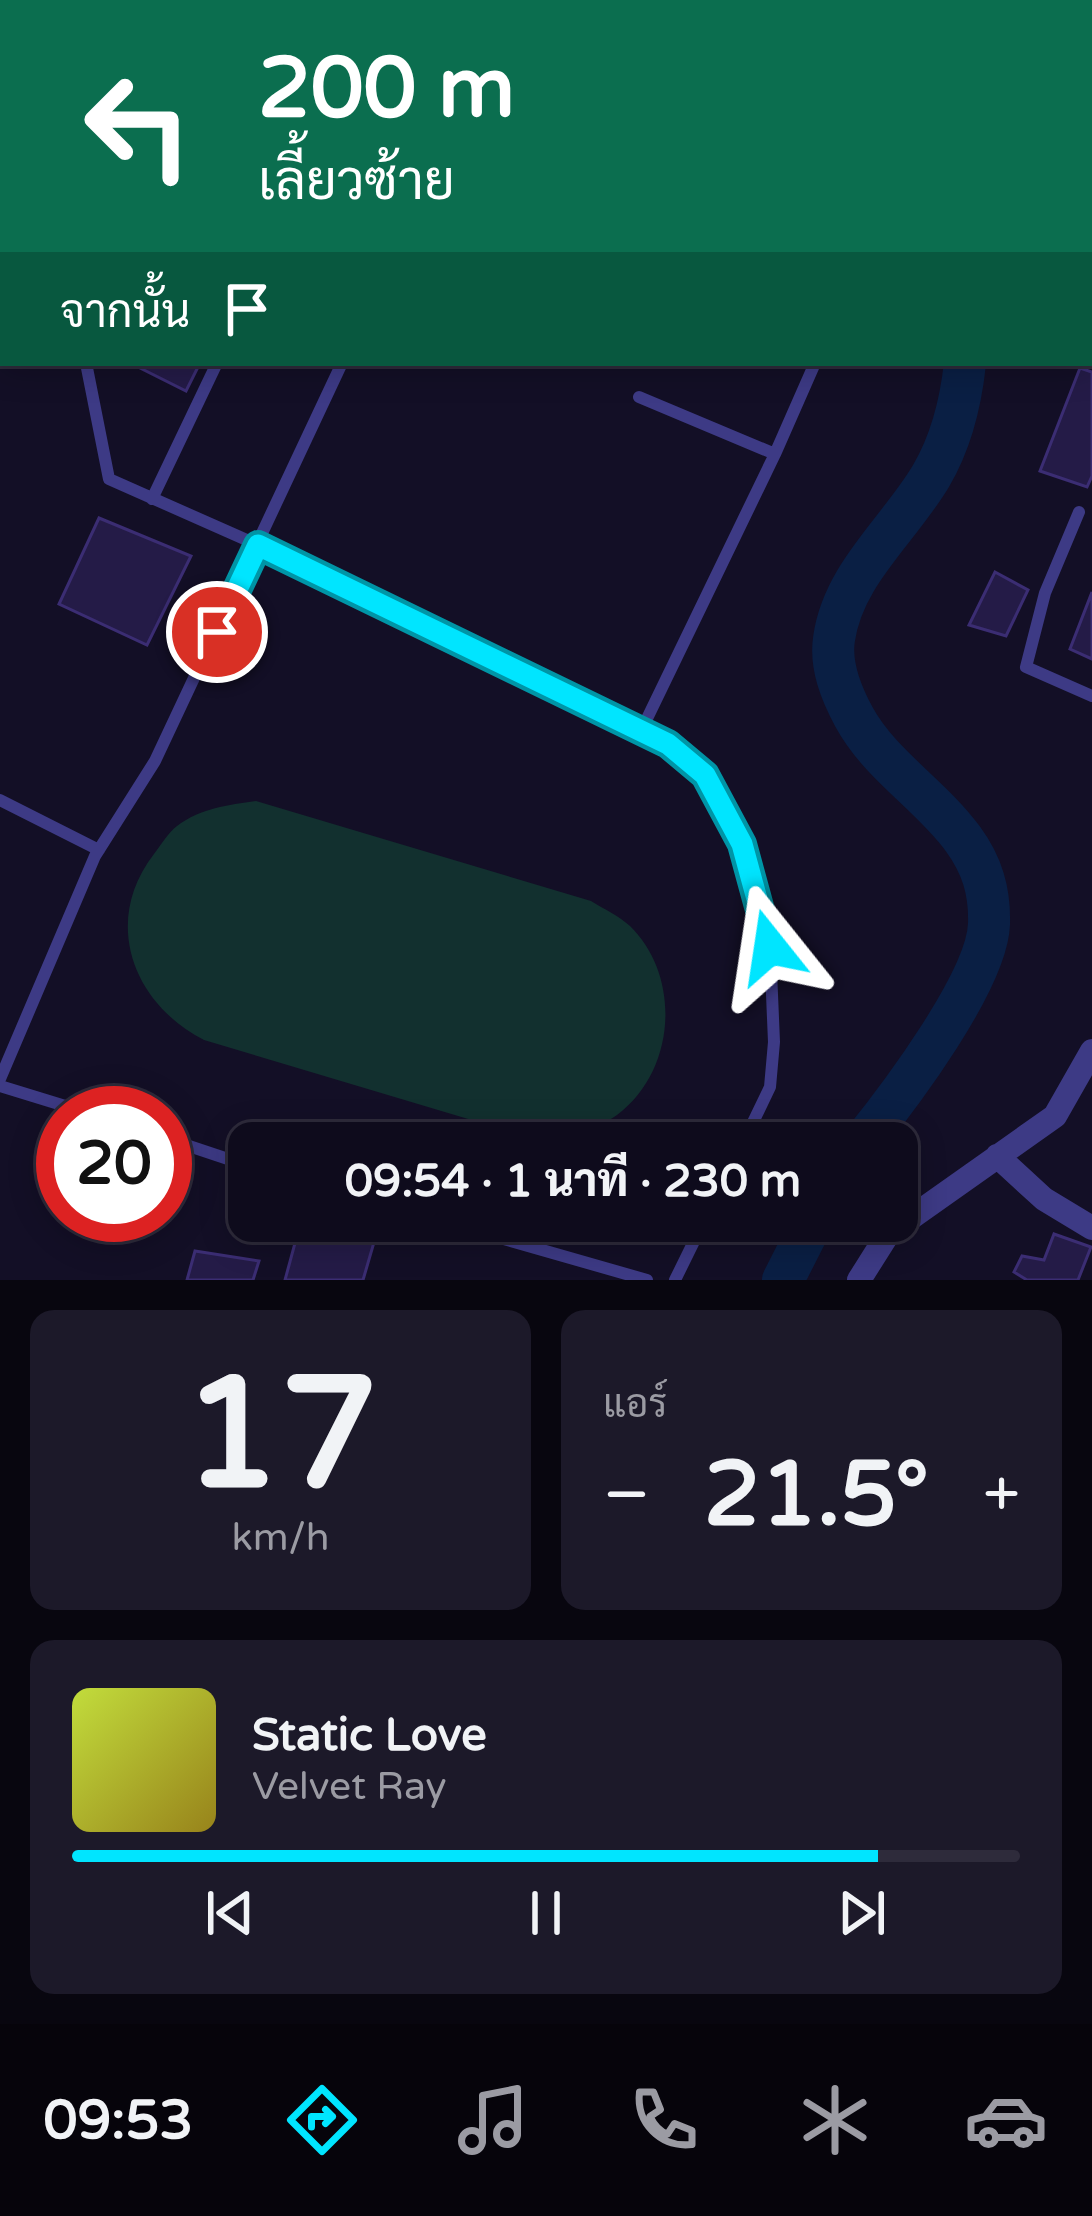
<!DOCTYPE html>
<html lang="th">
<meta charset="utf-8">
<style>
body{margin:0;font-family:"Varela Round",Sarabun,sans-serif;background:#1c1929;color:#f1f3f6;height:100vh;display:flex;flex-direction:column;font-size:45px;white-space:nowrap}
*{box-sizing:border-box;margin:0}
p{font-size:39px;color:#9b9ba3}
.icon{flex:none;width:66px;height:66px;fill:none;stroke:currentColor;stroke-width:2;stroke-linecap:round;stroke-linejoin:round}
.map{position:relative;height:1280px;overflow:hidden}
.sheet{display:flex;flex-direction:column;gap:30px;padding:30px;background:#08060f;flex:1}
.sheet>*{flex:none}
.guide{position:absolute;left:0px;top:0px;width:1092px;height:366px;box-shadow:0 6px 30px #0003,0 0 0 3px #2e2b3b;background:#0b6e4f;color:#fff;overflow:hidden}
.speed{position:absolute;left:36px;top:1086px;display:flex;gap:24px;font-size:60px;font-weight:700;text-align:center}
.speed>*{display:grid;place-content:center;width:156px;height:156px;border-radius:50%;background:#0e0b1c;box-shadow:0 6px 30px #0003,0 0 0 3px #2e2b3b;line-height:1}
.speed .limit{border:18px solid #d22;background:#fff;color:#111}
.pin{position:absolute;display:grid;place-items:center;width:102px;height:102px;color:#fff;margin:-51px;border:6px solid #fff;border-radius:50%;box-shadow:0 3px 12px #0007}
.me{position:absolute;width:132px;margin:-66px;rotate:345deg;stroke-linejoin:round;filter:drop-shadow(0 0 9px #0008)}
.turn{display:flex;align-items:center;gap:42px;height:252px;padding:0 60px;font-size:54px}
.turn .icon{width:156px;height:156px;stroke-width:2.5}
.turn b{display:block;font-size:84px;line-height:102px}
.then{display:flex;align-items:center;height:114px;padding:0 60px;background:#0003;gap:24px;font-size:45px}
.big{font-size:90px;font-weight:800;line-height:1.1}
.sheet .tile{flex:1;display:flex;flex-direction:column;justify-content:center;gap:18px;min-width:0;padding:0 42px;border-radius:24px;background:#1c1929}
.sheet .dial{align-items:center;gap:0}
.dial b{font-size:156px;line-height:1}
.song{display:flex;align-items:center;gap:36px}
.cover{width:144px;height:144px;border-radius:18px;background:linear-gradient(135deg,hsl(70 70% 55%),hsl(50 70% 35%))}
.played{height:12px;border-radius:6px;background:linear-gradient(90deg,#00e5ff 85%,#2e2b3b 85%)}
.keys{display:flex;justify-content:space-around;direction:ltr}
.heat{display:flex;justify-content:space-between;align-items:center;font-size:66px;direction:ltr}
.sheet .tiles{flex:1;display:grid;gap:30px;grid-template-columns:1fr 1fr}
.tile:last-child{grid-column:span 2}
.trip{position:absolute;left:228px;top:1122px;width:690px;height:120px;border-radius:24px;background:#0e0b1c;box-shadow:0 6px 30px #0003,0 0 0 3px #2e2b3b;font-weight:800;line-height:120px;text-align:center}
.menu{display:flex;height:192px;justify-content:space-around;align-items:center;background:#06040b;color:#9b9ba3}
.menu .icon{width:84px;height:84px}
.menu .on{color:#00e5ff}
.menu b{font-size:54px;color:#f1f3f6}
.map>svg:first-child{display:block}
.green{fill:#12302f}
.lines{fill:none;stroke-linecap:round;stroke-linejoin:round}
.river{stroke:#0a1f44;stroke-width:42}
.building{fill:#241b47;stroke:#3b2d73;stroke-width:3}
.service{stroke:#3d3a85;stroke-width:12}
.minor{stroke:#3d3a85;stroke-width:24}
.route-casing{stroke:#0095a6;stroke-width:30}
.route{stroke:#00e5ff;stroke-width:21}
</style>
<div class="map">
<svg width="1092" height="1280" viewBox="0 0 1092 1280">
<rect width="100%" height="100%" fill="#130f26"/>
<path class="green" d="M256,801l335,100c13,8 28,15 39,25 52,51 46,145 -13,189 -24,17 -50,21 -79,25l-334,-100c-72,-37 -102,-119 -50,-186 7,-9 14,-21 23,-28 24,-18 51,-21 79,-25z"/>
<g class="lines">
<path class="river" d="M991,0l2,3
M862,1143c37,-46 125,-162 127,-219 1,-33 -7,-59 -26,-85 -32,-44 -83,-74 -109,-122 -13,-24 -24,-51 -20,-78 9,-65 65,-109 97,-163 20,-34 30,-75 34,-113
M783,1280l30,-59"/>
</g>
<path class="building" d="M130,363h70l-14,28z
M1080,368l12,4v104l-5,11 -47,-16z
M99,518l92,38 -44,89 -88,-41z
M995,572l33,18 -22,46 -37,-11z
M1092,592v67l-22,-10z
M301,1221h44l32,11 -14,48h-78z
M1054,1234l37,13 -13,33h-51l-13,-8 8,-16 22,4z
M195,1251l64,10 -6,19h-66z"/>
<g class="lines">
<path class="service" d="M336,0l8,3
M29,3l2,-3
M238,3l2,-3
M0,59l3,-6
M86,363l23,116 149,66 383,186 27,13 37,31 37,70 28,102 4,95 -4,45 -27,56
M639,397l136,57
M152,499l65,-136
M1079,512l-34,81 -19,74 66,29
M641,731l134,-277 40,-91
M0,800l99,50
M0,1079l95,-223 60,-95 187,-398
M0,1086l88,27
M165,1138l84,28
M441,1221l206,59
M675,1280l29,-59"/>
<path class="minor" d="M1089,259l3,2
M997,1156l47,43 48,29
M859,1280l29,-46 167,-118 37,-65"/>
</g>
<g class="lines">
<g class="route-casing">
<path id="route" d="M217,632l41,-87 410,199 37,31 37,69 28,103"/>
</g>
<use href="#route" class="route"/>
</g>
</svg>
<div class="speed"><div class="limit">20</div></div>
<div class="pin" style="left:217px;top:632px;background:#d93025"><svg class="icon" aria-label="arrive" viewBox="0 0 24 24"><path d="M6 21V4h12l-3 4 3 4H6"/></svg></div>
<svg class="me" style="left:770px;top:947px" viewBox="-20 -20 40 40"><path d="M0-17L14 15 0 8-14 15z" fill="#00e5ff" stroke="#fff" stroke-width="4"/></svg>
<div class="trip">09:54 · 1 นาที · 230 m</div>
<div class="guide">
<div class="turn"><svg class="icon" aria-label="left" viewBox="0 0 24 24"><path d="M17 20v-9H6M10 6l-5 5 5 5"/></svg><div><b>200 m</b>เลี้ยวซ้าย</div></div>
<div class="then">จากนั้น<svg class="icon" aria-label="arrive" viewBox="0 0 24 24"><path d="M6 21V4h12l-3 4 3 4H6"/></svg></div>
</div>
</div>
<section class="sheet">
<div class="tiles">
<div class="tile dial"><b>17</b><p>km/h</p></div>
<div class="tile"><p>แอร์</p>
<div class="heat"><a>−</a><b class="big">21.5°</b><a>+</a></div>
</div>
<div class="tile">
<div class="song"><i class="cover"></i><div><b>Static Love</b><p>Velvet Ray</p></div></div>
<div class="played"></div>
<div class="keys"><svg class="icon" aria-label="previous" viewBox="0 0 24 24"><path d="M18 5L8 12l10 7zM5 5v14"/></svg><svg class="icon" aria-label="pause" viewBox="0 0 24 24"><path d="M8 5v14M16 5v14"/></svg><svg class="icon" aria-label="next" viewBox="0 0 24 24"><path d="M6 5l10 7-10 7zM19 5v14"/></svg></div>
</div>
</div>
</section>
<nav class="menu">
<b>09:53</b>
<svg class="icon on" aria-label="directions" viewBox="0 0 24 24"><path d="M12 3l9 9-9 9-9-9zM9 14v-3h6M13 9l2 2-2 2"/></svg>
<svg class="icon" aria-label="music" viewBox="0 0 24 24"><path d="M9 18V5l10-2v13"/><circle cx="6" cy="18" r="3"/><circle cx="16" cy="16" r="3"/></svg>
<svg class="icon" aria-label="phone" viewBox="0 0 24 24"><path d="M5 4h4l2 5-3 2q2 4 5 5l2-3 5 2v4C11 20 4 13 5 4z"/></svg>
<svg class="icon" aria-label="climate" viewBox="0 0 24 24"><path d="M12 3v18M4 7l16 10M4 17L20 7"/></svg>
<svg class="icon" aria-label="car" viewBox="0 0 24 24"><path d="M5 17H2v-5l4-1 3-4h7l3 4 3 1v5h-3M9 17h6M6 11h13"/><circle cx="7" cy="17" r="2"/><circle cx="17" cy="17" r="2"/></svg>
</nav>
